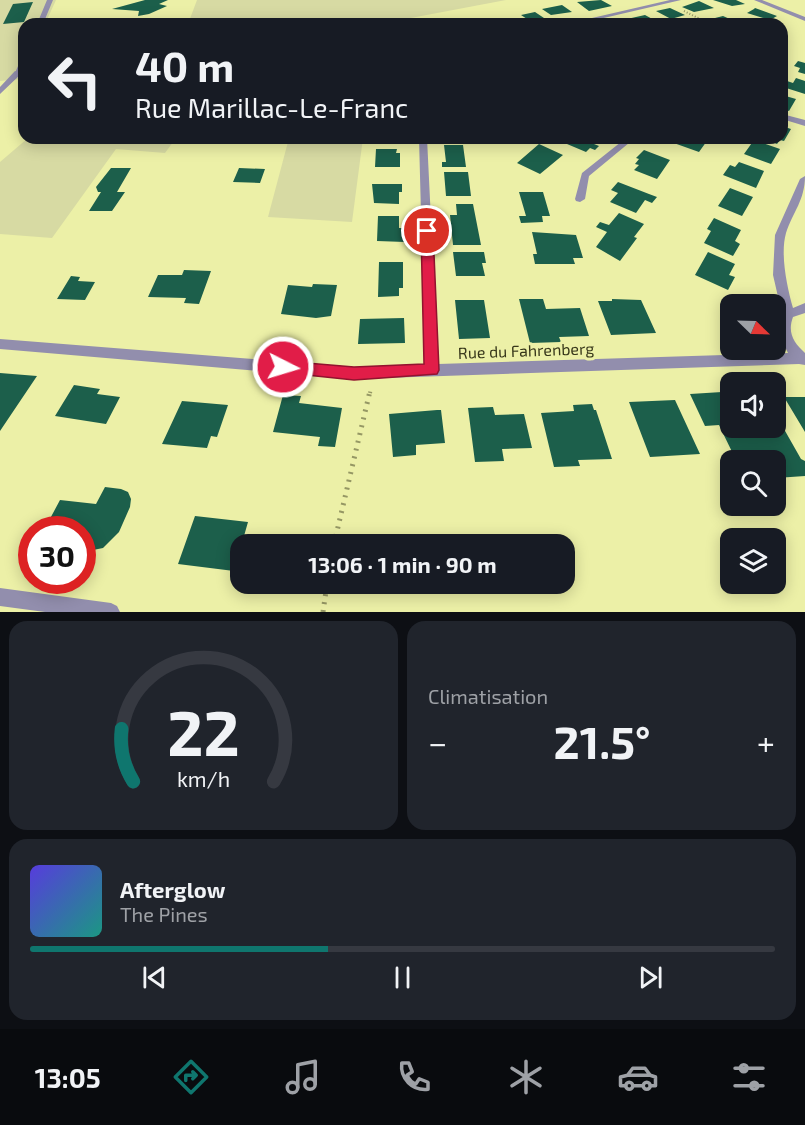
<!DOCTYPE html>
<html lang="fr">
<meta charset="utf-8">
<style>
body{margin:0;font-family:"Exo 2",sans-serif;background:#20242c;color:#f1f3f6;height:100vh;display:flex;flex-direction:column;font-size:22px;white-space:nowrap}
*{box-sizing:border-box;margin:0}
p{font-size:20px;color:#9ea1a6}
.icon{flex:none;width:33px;height:33px;fill:none;stroke:currentColor;stroke-width:2;stroke-linecap:round;stroke-linejoin:round}
.map{position:relative;height:612px;overflow:hidden}
.sheet{display:flex;flex-direction:column;gap:9px;padding:9px;background:#0d0f14;flex:1}
.sheet>*{flex:none}
.hud{position:absolute;left:18px;top:18px;width:770px;height:126px;border-radius:18px;box-shadow:0 3px 15px #0003;background:#171b24;color:#f1f3f6;overflow:hidden}
.needle{width:39px;rotate:113deg}
.controls{position:absolute;left:720px;top:294px;display:grid;gap:12px}
.controls a{display:grid;place-items:center;width:66px;height:66px;border-radius:12px;background:#171b24;box-shadow:0 3px 15px #0003;font-size:30px}
.speed{position:absolute;left:18px;top:516px;display:flex;gap:12px;font-size:30px;font-weight:700;text-align:center}
.speed>*{display:grid;place-content:center;width:78px;height:78px;border-radius:50%;background:#171b24;box-shadow:0 3px 15px #0003;line-height:1}
.speed .limit{border:9px solid #d22;background:#fff;color:#111}
.pin{position:absolute;display:grid;place-items:center;width:51px;height:51px;color:#fff;margin:-26px;border:3px solid #fff;border-radius:50%;box-shadow:0 2px 6px #0007}
.me{position:absolute;width:66px;margin:-33px;rotate:95deg;stroke-linejoin:round;filter:drop-shadow(0 0 4px #0008)}
.turn{display:flex;align-items:center;gap:21px;height:126px;padding:0 18px;font-size:27px}
.turn .icon{width:78px;height:78px;stroke-width:2.5}
.turn b{display:block;font-size:42px;line-height:51px}
.big{font-size:45px;font-weight:700;line-height:1.1}
.sheet .card{flex:1;display:flex;flex-direction:column;justify-content:center;gap:9px;min-width:0;padding:0 21px;border-radius:18px;background:#20242c}
.sheet .dial{align-items:center;gap:0}
.dial svg{height:156px;overflow:visible;fill:none;stroke:#363941;stroke-width:7;stroke-linecap:round;text-anchor:middle}
.dial text{fill:#f1f3f6;stroke:none}
.song{display:flex;align-items:center;gap:18px}
.cover{width:72px;height:72px;border-radius:9px;background:linear-gradient(135deg,hsl(250 70% 55%),hsl(170 70% 35%))}
.played{height:6px;border-radius:3px;background:linear-gradient(90deg,#0f766e 40%,#363941 40%)}
.keys{display:flex;justify-content:space-around;direction:ltr}
.heat{display:flex;justify-content:space-between;align-items:center;font-size:33px;direction:ltr}
.sheet .tiles{flex:1;display:grid;gap:9px;grid-template-columns:1fr 1fr}
.card:last-child{grid-column:span 2}
.trip{position:absolute;left:230px;top:534px;width:345px;height:60px;border-radius:18px;background:#171b24;box-shadow:0 3px 15px #0003;font-weight:700;line-height:60px;text-align:center}
.dock{display:flex;height:96px;justify-content:space-around;align-items:center;background:#090b0e;color:#9ea1a6}
.dock .icon{width:42px;height:42px}
.dock .selected{color:#0f766e}
.dock b{font-size:27px;color:#f1f3f6}
.map>svg:first-child{display:block}
.green{fill:#d7daa3}
.building{fill:#1c5f4b}
.lines{fill:none;stroke-linecap:round;stroke-linejoin:round}
.path-far2{stroke:#959764;stroke-width:2;stroke-dasharray:1 2;stroke-linecap:butt}
.path-far1{stroke:#959764;stroke-width:4;stroke-dasharray:1.5 4.5;stroke-linecap:butt}
.path{stroke:#959764;stroke-width:5;stroke-dasharray:2 6;stroke-linecap:butt}
.service{fill:#928ead;fill-rule:evenodd}
.minor{fill:#928ead;fill-rule:evenodd}
.route{fill:#e11d48;stroke:#92132f;stroke-width:1.5}
.labels{text-anchor:middle;dominant-baseline:central;stroke-width:6;stroke-linejoin:round;paint-order:stroke}
.street-label{font-size:16px;fill:#38381b;stroke:#ecf0a7}
</style>
<div class="map">
<svg width="805" height="612" viewBox="0 0 805 612">
<rect width="100%" height="100%" fill="#ecf0a7"/>
<path class="green" d="M0,0h56l-11,24h-21v47l-3,8 -21,2z
M197,0h309l-127,24h-191z
M28,138h148l-11,15 -49,-4 -64,89 -52,-4v-72z
M289,138h74l-11,84 -84,-5z"/>
<path class="building" d="M145,0h23l-9,4 8,2 -18,8 -11,2 1,-5 -27,-2z
M601,0l11,6 -23,5 -12,-9z
M713,0h23l9,4 -13,2z
M699,1l15,7 -20,4 -12,-5z
M33,2l-9,20 -21,2 10,-20z
M562,5l10,7 -21,3 -9,-6z
M670,8l15,7 -14,4 -15,-8z
M754,9l1,-1 22,8 -7,4 -23,-7z
M535,12l9,6 -9,2 4,3 -7,1 -10,-4 5,-1 -6,-4z
M645,15l11,6 -21,3 -8,-5z
M723,16l18,8h-19l-11,-5z
M502,18l8,6 -28,-2z
M798,61l7,2v11l-7,-2 2,-4 -6,-2z
M796,78l9,3v13l-22,-7 4,-6 6,2z
M782,95l14,4 -7,12 -7,-2z
M782,126l9,3 -7,12 -4,-1 -3,4 -15,-6h20z
M230,138h54l-1,3h-54z
M574,138h21l3,3 -4,3 5,2 -4,4 -5,-2 -4,4 -19,-8z
M674,138h35l-10,14 -28,-10z
M754,140l26,9 -9,15 -27,-10z
M539,144l24,11 -23,19 -23,-11z
M444,145h19l3,22h-24v-5h4z
M376,149h21l-1,4h4v14h-25z
M644,150l26,10 -13,19 -23,-9 5,-5 -4,-1 4,-5 -3,-1z
M739,162l25,9 -8,17 -33,-13 7,-10 5,2z
M111,168h20l-14,24h8l-13,19h-23l12,-19h-3l-2,-5z
M239,168l26,1 -5,14 -27,-1z
M444,172h24l3,24h-25z
M618,182l31,12 8,3 -5,6 -7,-3 -9,13 -26,-11 8,-9 -7,-3z
M372,184h30v8h-3v12l-25,-1z
M730,188l23,9 -11,19 -24,-10z
M519,192h24l7,24h-8l1,6 -22,1 -2,-7h7z
M456,204h17l8,41h-28l-3,-30h7z
M619,213l25,11 -10,13 3,1 -17,23 -24,-14 11,-15 -11,-5 4,-5 9,3z
M378,216h21v12h6v14l-28,-1z
M714,218l27,12 -6,11 5,3 -7,12 -29,-13 7,-12 -4,-2z
M532,232l44,3 7,23h-10l2,6h-40l-2,-10h4z
M453,252h31l2,11h-4l3,13h-29z
M708,252l27,12 -6,11 6,2 -7,13 -33,-15z
M379,262h24v26h-4v8l-21,1z
M184,270l27,1 -12,33 -15,-1 2,-5 -38,-1 10,-22h24z
M71,276l9,1 -2,4 17,1 -10,18 -28,-1z
M313,284l24,1 -6,31 -15,2 -35,-4 7,-29 24,2z
M519,299h24l3,10 34,-1 9,28 -30,1 2,5 -31,1z
M612,299l29,1 15,33 -45,2 -13,-34h14z
M455,300h29l6,38 -31,1z
M404,318l1,25 -47,1 2,-25z
M0,373l37,3 -37,55z
M74,385l26,4 -3,5 23,3 -14,27 -51,-8z
M722,392l8,15v21h46v-13l25,44 4,2v15l-29,2v-18h-40l-17,-35 -14,1 -15,-32z
M283,395l18,1 -2,7 43,5 -7,39 -17,-1 2,-9 -47,-5z
M784,397h21v35z
M675,400l25,54 -50,3 -21,-55z
M182,401l46,4 -11,32 -6,-1 -4,12 -45,-4z
M592,404l2,6h2l16,49 -34,1 2,6 -26,1 -13,-54 33,-2 -1,-6z
M493,407l2,8 29,-1 8,34 -30,1 2,12 -29,1 -7,-54z
M437,410h4l4,33 -29,2v10l-23,2 -4,-43z
M105,487l16,2 7,3 3,7 -1,8 -11,25 -16,16 -10,2 -2,5 -9,-1v-24h-38l16,-30 36,4z
M195,516l53,6 -14,49 -56,-7z"/>
<g class="lines">
<path class="path-far2" d="M684,11l26,13"/>
<path class="path-far1" d="M370,393l1,-5"/>
<path class="path" d="M334,544l36,-153
M323,612l4,-28"/>
<path class="service" d="M47,0h6l-10,24h-6z
M24,57v9l-3,7 -5,1 -1,-1 6,-14z"/>
<path class="minor" d="M670,0h11l-103,24h-12z
M754,0h8l43,17v4z
M15,71l7,2 -22,21v-7z
M782,114l23,6v6l-23,-7z
M419,138h8l11,226 350,-11 -10,-20 1,-12 3,-7 -9,-39 2,-40 25,-56 5,-3c0,24 -12,36 -19,57 -6,21 1,54 7,75l12,-5v10l-12,4c-6,16 1,26 12,36v12l-6,-1 -445,15 -354,-30v-10l354,28 71,-2z
M626,138h9l-46,38 -4,23 -5,3 -4,-1 -1,-2 7,-26z
M0,588l111,15 6,3 3,6h-75l-45,-6z"/>
</g>
<path class="route" d="M427,227l6,4 6,139 -2,4 -83,6 -76,-8 -3,-5 3,-4 5,-2 71,6 70,-3 -3,-133z"/>
<g class="labels">
<g class="street-label">
<text transform="translate(526 350) rotate(-2)">Rue du Fahrenberg</text>
</g>
</g>
</svg>
<div class="controls">
<a><svg class="needle" viewBox="-14 -14 28 28"><path d="M0-13l5 13h-10z" fill="#e53935"/><path d="M0 13l5-13h-10z" fill="#9ea1a6"/></svg></a>
<a><svg class="icon" aria-label="sound" viewBox="0 0 24 24"><path d="M4 9h4l5-4v14l-5-4H4zM17 9q2 3 0 6"/></svg></a>
<a><svg class="icon" aria-label="search" viewBox="0 0 24 24"><circle cx="10" cy="10" r="6"/><path d="M15 15l6 6"/></svg></a>
<a><svg class="icon" aria-label="layers" viewBox="0 0 24 24"><path d="M12 4l9 5-9 5-9-5zM3 14l9 5 9-5"/></svg></a>
</div>
<div class="speed"><div class="limit">30</div></div>
<div class="pin" style="left:427px;top:231px;background:#d93025"><svg class="icon" aria-label="arrive" viewBox="0 0 24 24"><path d="M6 21V4h12l-3 4 3 4H6"/></svg></div>
<svg class="me" style="left:283px;top:367px" viewBox="-20 -20 40 40"><circle r="17" fill="#e11d48" stroke="#fff" stroke-width="3"/><path d="M0-11L8 9 0 5-8 9z" fill="#fff"/></svg>
<div class="trip">13:06 · 1 min · 90 m</div>
<div class="hud">
<div class="turn"><svg class="icon" aria-label="left" viewBox="0 0 24 24"><path d="M17 20v-9H6M10 6l-5 5 5 5"/></svg><div><b>40 m</b>Rue Marillac-Le-Franc</div></div>
</div>
</div>
<section class="sheet">
<div class="tiles">
<div class="card dial"><svg viewBox="0 0 100 80">
<path d="M14 69A42 42 0 1 1 86 69"/>
<path d="M14 69A42 42 0 0 1 8 42" stroke="#0f766e"/>
<text x="50" y="56" font-size="32" font-weight="700">22</text>
<text x="50" y="72" font-size="11">km/h</text>
</svg></div>
<div class="card"><p>Climatisation</p>
<div class="heat"><a>−</a><b class="big">21.5°</b><a>+</a></div>
</div>
<div class="card">
<div class="song"><i class="cover"></i><div><b>Afterglow</b><p>The Pines</p></div></div>
<div class="played"></div>
<div class="keys"><svg class="icon" aria-label="previous" viewBox="0 0 24 24"><path d="M18 5L8 12l10 7zM5 5v14"/></svg><svg class="icon" aria-label="pause" viewBox="0 0 24 24"><path d="M8 5v14M16 5v14"/></svg><svg class="icon" aria-label="next" viewBox="0 0 24 24"><path d="M6 5l10 7-10 7zM19 5v14"/></svg></div>
</div>
</div>
</section>
<nav class="dock">
<b>13:05</b>
<svg class="icon selected" aria-label="directions" viewBox="0 0 24 24"><path d="M12 3l9 9-9 9-9-9zM9 14v-3h6M13 9l2 2-2 2"/></svg>
<svg class="icon" aria-label="music" viewBox="0 0 24 24"><path d="M9 18V5l10-2v13"/><circle cx="6" cy="18" r="3"/><circle cx="16" cy="16" r="3"/></svg>
<svg class="icon" aria-label="phone" viewBox="0 0 24 24"><path d="M5 4h4l2 5-3 2q2 4 5 5l2-3 5 2v4C11 20 4 13 5 4z"/></svg>
<svg class="icon" aria-label="climate" viewBox="0 0 24 24"><path d="M12 3v18M4 7l16 10M4 17L20 7"/></svg>
<svg class="icon" aria-label="car" viewBox="0 0 24 24"><path d="M5 17H2v-5l4-1 3-4h7l3 4 3 1v5h-3M9 17h6M6 11h13"/><circle cx="7" cy="17" r="2"/><circle cx="17" cy="17" r="2"/></svg>
<svg class="icon" aria-label="filters" viewBox="0 0 24 24"><path d="M4 7h16M4 17h16"/><circle cx="9" cy="7" r="2"/><circle cx="15" cy="17" r="2"/></svg>
</nav>
